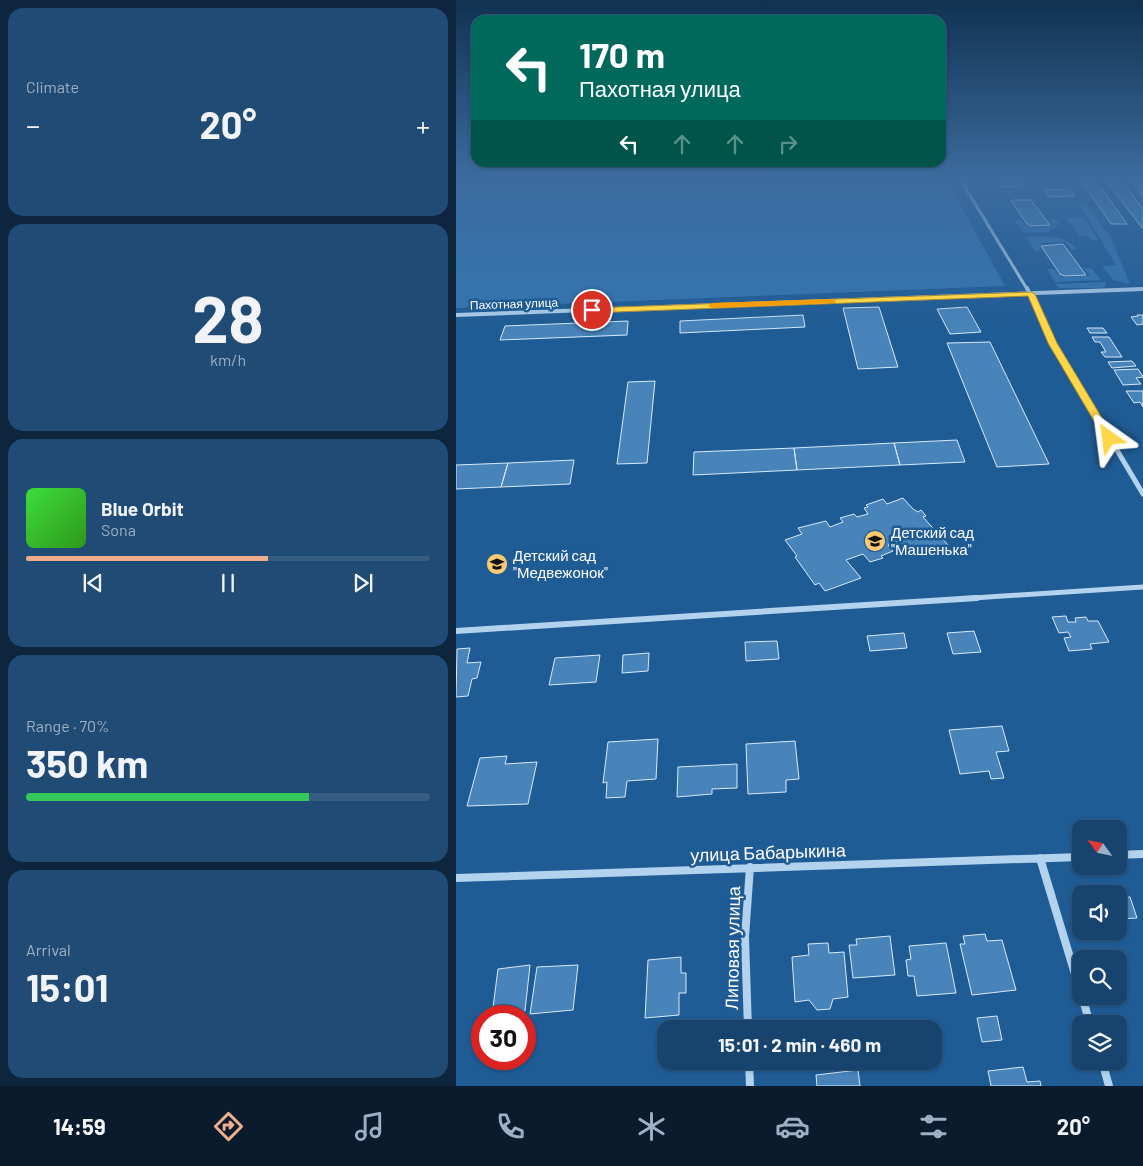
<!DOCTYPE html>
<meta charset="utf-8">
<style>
body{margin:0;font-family:Barlow,sans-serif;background:#204b74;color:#f1f3f6;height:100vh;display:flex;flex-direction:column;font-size:19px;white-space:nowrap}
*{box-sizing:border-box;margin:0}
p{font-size:16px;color:#9eb0c3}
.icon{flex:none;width:28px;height:28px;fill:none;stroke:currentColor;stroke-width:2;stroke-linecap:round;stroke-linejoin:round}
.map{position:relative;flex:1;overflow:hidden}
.details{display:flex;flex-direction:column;gap:8px;padding:8px;background:#0d253d;width:456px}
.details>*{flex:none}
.top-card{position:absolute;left:15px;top:15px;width:475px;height:152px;border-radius:15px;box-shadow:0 1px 4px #0004,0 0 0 1px #365c82;background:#00695c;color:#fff;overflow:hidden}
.needle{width:32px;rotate:303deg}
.tools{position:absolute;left:616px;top:820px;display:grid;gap:10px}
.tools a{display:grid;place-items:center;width:55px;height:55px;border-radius:10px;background:#17446f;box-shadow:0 1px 4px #0004,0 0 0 1px #365c82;font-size:25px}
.speed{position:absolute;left:15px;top:1005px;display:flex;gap:10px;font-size:25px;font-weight:700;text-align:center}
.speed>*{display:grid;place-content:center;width:65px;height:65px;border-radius:50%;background:#17446f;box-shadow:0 1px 4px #0004,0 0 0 1px #365c82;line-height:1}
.speed .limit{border:8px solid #d22;background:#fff;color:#111}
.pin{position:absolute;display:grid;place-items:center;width:42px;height:42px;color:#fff;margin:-21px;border:2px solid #fff;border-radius:50%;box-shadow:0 1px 5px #0007}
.me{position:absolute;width:55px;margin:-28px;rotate:329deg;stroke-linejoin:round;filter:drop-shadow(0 0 4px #0008)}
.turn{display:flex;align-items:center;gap:18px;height:105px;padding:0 25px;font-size:22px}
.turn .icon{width:65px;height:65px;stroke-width:2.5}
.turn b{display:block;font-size:35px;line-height:42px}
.lanes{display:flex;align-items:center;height:48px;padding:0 25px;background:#0003;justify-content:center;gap:25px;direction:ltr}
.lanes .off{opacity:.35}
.big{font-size:38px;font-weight:700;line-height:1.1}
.details .widget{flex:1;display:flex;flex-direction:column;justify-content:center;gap:8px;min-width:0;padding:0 18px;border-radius:15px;background:#204b74}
.details .dial{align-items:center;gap:0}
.dial b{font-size:65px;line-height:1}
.song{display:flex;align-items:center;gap:15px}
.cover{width:60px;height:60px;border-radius:8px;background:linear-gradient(135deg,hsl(120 70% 55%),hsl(110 70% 35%))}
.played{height:5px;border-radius:2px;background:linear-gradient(90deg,#eead8d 60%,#365c82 60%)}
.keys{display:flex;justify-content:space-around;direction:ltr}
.heat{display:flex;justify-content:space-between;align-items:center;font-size:28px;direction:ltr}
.charge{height:8px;border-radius:4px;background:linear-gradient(90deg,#34c759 70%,#365c82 0)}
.trip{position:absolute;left:201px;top:1020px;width:285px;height:50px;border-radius:15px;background:#17446f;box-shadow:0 1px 4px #0004,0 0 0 1px #365c82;font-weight:700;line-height:50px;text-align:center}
.menu{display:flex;height:80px;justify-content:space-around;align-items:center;background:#091b2c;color:#9eb0c3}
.menu .icon{width:35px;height:35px}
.menu .on{color:#eead8d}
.menu b{font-size:22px;color:#f1f3f6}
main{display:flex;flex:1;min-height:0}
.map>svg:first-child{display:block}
.green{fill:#3475b1}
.building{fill:#4884ba;stroke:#d8eafa}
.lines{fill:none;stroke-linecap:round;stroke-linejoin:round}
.minor-far4{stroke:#b2d2ee;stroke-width:3}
.minor-far3{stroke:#b2d2ee;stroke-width:4}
.minor-far2{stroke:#b2d2ee;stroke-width:5}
.minor-far1{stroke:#b2d2ee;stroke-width:6}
.minor{stroke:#b2d2ee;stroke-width:8}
.route{fill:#ffd54a;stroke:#a68a30}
.slow{fill:#f59e0b}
.labels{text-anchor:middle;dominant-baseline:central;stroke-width:5;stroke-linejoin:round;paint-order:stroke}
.far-street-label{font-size:12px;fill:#fff;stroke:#1f5b94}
.poi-label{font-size:15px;fill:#fff;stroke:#1f5b94;text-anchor:start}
.near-street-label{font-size:18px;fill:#fff;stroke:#1f5b94}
</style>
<main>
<section class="details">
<div class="widget"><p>Climate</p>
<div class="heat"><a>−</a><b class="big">20°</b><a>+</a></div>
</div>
<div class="widget dial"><b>28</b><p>km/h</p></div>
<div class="widget">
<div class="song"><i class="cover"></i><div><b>Blue Orbit</b><p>Sona</p></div></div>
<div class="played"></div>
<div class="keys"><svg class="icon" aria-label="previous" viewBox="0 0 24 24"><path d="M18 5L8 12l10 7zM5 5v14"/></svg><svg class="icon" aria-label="pause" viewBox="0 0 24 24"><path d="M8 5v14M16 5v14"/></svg><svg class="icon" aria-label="next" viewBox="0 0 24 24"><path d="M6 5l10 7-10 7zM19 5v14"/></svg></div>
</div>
<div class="widget"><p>Range · 70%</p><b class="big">350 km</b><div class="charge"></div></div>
<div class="widget"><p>Arrival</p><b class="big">15:01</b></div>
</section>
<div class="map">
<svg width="687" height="1086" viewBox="0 0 687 1086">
<rect width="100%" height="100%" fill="#1f5b94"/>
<path class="green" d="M152,179h338l59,107 -549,22v-123z
M622,200l2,3h6l25,35 19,46 -17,-4 -11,-14 14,-1 -39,-64z
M610,218h19l13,22h-7l-4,-4 -8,-1z
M599,219l4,5 -11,8 -25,1 -9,-13h7c7,10 21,6 32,6l-4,-6z
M570,237c16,0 40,-3 51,12h-6l-6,-7 -24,1 1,2 -3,1 3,5h-7z
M628,268h7l10,12 -46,2 -8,-13h7l4,5h4l2,3 26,-1z
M649,282l1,4 -4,2h-43l-4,-4z"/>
<path class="building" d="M540,179h22l5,7 -22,1z
M624,179h15l32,45h-16z
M649,179h15l23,30v20z
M674,179h13v17z
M613,189l6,7 -25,1 -6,-7z
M557,200h18l19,25 -19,1 -4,-2 -16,-23z
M607,244l23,31 -21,1 -5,-2 -19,-28z
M423,307l19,60 -40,2 -15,-61z
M511,307l14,25 -31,2 -13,-25z
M347,315l2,12 -125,6v-12z
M681,315h6v9l-6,1 -6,-8 7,-1z
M172,321l-1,14 -127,5 5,-14z
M631,328h16l4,5h-17z
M636,337h17l13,20h-17l-4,-5h5l-6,-10h-5z
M534,342l59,122 -52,3 -50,-124z
M676,361l4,5 -24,2 -4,-6z
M682,369l5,8 -7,1 5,6 -18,1 -9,-15z
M199,381l-8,82 -30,1 11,-82z
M670,391h17v16l-3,-5 -6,1z
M501,440l8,22 -65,3 -6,-22z
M438,443l6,22 -103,5 -3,-22z
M338,448l3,22 -104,5 1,-23z
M118,460l-4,24 -69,3 7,-24z
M52,463l-7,24 -45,2v-24z
M447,498l10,11 5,3 3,-2 5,6 -3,1 25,28 -34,12 -14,-16 -12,4 5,6 -12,5 2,2 -13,4 -7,-8 -17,6 15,18 -36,13 -6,-8 -4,2 -20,-28 2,-1 -12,-16 17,-6 -4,-6 28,-7 4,6 13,-5 -3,-4 14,-4 3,3 11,-3 -4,-6 4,-1 -2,-2 17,-6 4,5z
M610,616l2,6h8l-1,-4 11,-1 2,4h10l11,21 -19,2 2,5 -23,2 -5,-13 7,-1 -3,-5 -9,1 -7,-16z
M518,631l7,21 -28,2 -6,-21z
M448,633l3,15 -37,3 -3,-15z
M321,641l2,18 -33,2 -1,-19z
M14,648l-3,15 14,-1 -4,16 -5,1 -4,17 -12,1 1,-48z
M193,653l-1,18 -26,2 1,-18z
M144,655l-4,27 -47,3 6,-27z
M546,726l7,25 -13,1 8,26 -13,1 -2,-8 -29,3 -11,-44z
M202,739l-2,40 -29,2 -2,16 -19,1 1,-16 -4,1 5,-41z
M339,741l4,38 -13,1v12l-38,2 -2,-50z
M51,756l-2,8 32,-2 -9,42 -61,2 13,-48z
M281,764v24l-25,1v5l-35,3 1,-30z
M674,897l7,21 -19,1v-21z
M529,934l2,7 15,-1 14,50 -44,5 -12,-51h5l-2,-8z
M434,936l5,39 -42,3 -4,-33h8l-1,-6z
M372,943l1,10 15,-1 4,45 -15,2 -3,10 -13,1 -8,-10 -14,2 -3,-45 17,-2 -1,-11z
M490,943l10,50 -39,3 -3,-20h-6l-2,-16 5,-1 -2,-13z
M225,957v16h5v20h-7v22l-34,3 3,-58z
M74,965l-5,46 -33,4 6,-46z
M122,965l-5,45 -43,4 7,-47z
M541,1016l5,24 -20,2 -5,-24z
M567,1067l4,15 13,-1 1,5h-50l-3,-15z
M402,1070l2,16h-43l-1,-11z"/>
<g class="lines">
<path class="minor-far4" d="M504,179l67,110
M681,289h6"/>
<path class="minor-far3" d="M571,288l26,55 50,84
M0,315l687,-26"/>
<path class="minor-far2" d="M646,425l41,69
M502,599l185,-12"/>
<path class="minor-far1" d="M0,631l521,-33"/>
<path class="minor" d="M662,855l25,-1
M584,858l41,136
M0,878l625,-21
M626,996l8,28
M292,1029l-3,-92 5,-70
M293,1061l1,25
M646,1061l7,25"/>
</g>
<linearGradient id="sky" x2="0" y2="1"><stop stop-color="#113251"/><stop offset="0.54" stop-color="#3c6c9f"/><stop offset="1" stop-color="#3c6c9f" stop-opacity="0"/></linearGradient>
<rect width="687" height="331" fill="url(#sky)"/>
<path class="route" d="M575,292l4,2 22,49 57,95 -1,2h-7l-2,-2 -56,-95 -20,-47 -436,17 -4,-3 4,-2z"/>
<path class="slow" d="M376,299l4,2 -1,2 -123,5 -4,-2 4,-3z"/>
<defs>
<g id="school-disc" transform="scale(1.125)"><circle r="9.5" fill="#fbc972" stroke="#1f5b94"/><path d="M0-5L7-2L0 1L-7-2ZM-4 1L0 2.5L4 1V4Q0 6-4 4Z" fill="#111"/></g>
</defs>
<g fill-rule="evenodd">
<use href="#school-disc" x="419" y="541"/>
<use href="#school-disc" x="41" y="564"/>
</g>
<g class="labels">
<g class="far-street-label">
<text transform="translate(58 303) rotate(-2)">Пахотная улица</text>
</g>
<g class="poi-label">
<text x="435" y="532">Детский сад<tspan x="435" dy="17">"Машенька"</tspan></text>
<text x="57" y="555">Детский сад<tspan x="57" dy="17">"Медвежонок"</tspan></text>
</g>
<g class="near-street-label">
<text transform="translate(312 852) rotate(-2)">улица Бабарыкина</text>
<text transform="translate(276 948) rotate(-89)">Липовая улица</text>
</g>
</g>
</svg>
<div class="tools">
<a><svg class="needle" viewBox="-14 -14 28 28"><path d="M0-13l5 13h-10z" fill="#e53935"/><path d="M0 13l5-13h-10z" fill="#9eb0c3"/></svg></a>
<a><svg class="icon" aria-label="sound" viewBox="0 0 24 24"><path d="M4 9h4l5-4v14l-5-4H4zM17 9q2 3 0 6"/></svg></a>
<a><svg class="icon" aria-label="search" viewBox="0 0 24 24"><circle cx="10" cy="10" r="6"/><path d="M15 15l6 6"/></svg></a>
<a><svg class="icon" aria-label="layers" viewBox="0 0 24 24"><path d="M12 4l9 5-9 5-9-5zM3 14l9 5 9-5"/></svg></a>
</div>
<div class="speed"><div class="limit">30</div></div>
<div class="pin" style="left:136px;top:310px;background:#d93025"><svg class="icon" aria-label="arrive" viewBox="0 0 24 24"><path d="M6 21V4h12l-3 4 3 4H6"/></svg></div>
<svg class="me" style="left:653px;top:438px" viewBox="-20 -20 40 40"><path d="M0-17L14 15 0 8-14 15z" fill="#ffd54a" stroke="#fff" stroke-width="4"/></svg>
<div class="trip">15:01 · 2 min · 460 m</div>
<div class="top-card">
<div class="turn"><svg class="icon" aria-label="left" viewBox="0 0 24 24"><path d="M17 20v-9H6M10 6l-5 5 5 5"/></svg><div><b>170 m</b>Пахотная улица</div></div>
<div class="lanes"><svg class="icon" aria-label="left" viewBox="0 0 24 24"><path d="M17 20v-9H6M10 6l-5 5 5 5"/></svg><svg class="icon off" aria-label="ahead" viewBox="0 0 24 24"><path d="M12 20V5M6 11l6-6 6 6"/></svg><svg class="icon off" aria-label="ahead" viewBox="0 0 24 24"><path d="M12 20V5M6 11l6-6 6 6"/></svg><svg class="icon off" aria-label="right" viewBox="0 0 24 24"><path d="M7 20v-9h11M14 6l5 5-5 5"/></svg></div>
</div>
</div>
</main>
<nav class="menu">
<b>14:59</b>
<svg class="icon on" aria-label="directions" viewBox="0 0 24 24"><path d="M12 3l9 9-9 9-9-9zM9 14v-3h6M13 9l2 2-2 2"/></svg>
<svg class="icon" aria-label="music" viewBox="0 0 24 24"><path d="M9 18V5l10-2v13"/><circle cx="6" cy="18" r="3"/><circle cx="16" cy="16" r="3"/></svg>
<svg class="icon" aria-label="phone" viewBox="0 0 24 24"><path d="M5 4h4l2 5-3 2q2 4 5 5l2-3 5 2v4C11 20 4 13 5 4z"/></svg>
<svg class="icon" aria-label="climate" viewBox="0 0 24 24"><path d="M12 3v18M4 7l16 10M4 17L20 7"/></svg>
<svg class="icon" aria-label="car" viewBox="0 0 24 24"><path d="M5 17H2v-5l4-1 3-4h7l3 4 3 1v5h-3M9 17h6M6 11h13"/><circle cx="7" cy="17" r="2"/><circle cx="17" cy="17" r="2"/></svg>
<svg class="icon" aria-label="filters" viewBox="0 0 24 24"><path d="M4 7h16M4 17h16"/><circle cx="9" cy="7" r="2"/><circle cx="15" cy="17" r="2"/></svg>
<b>20°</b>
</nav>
